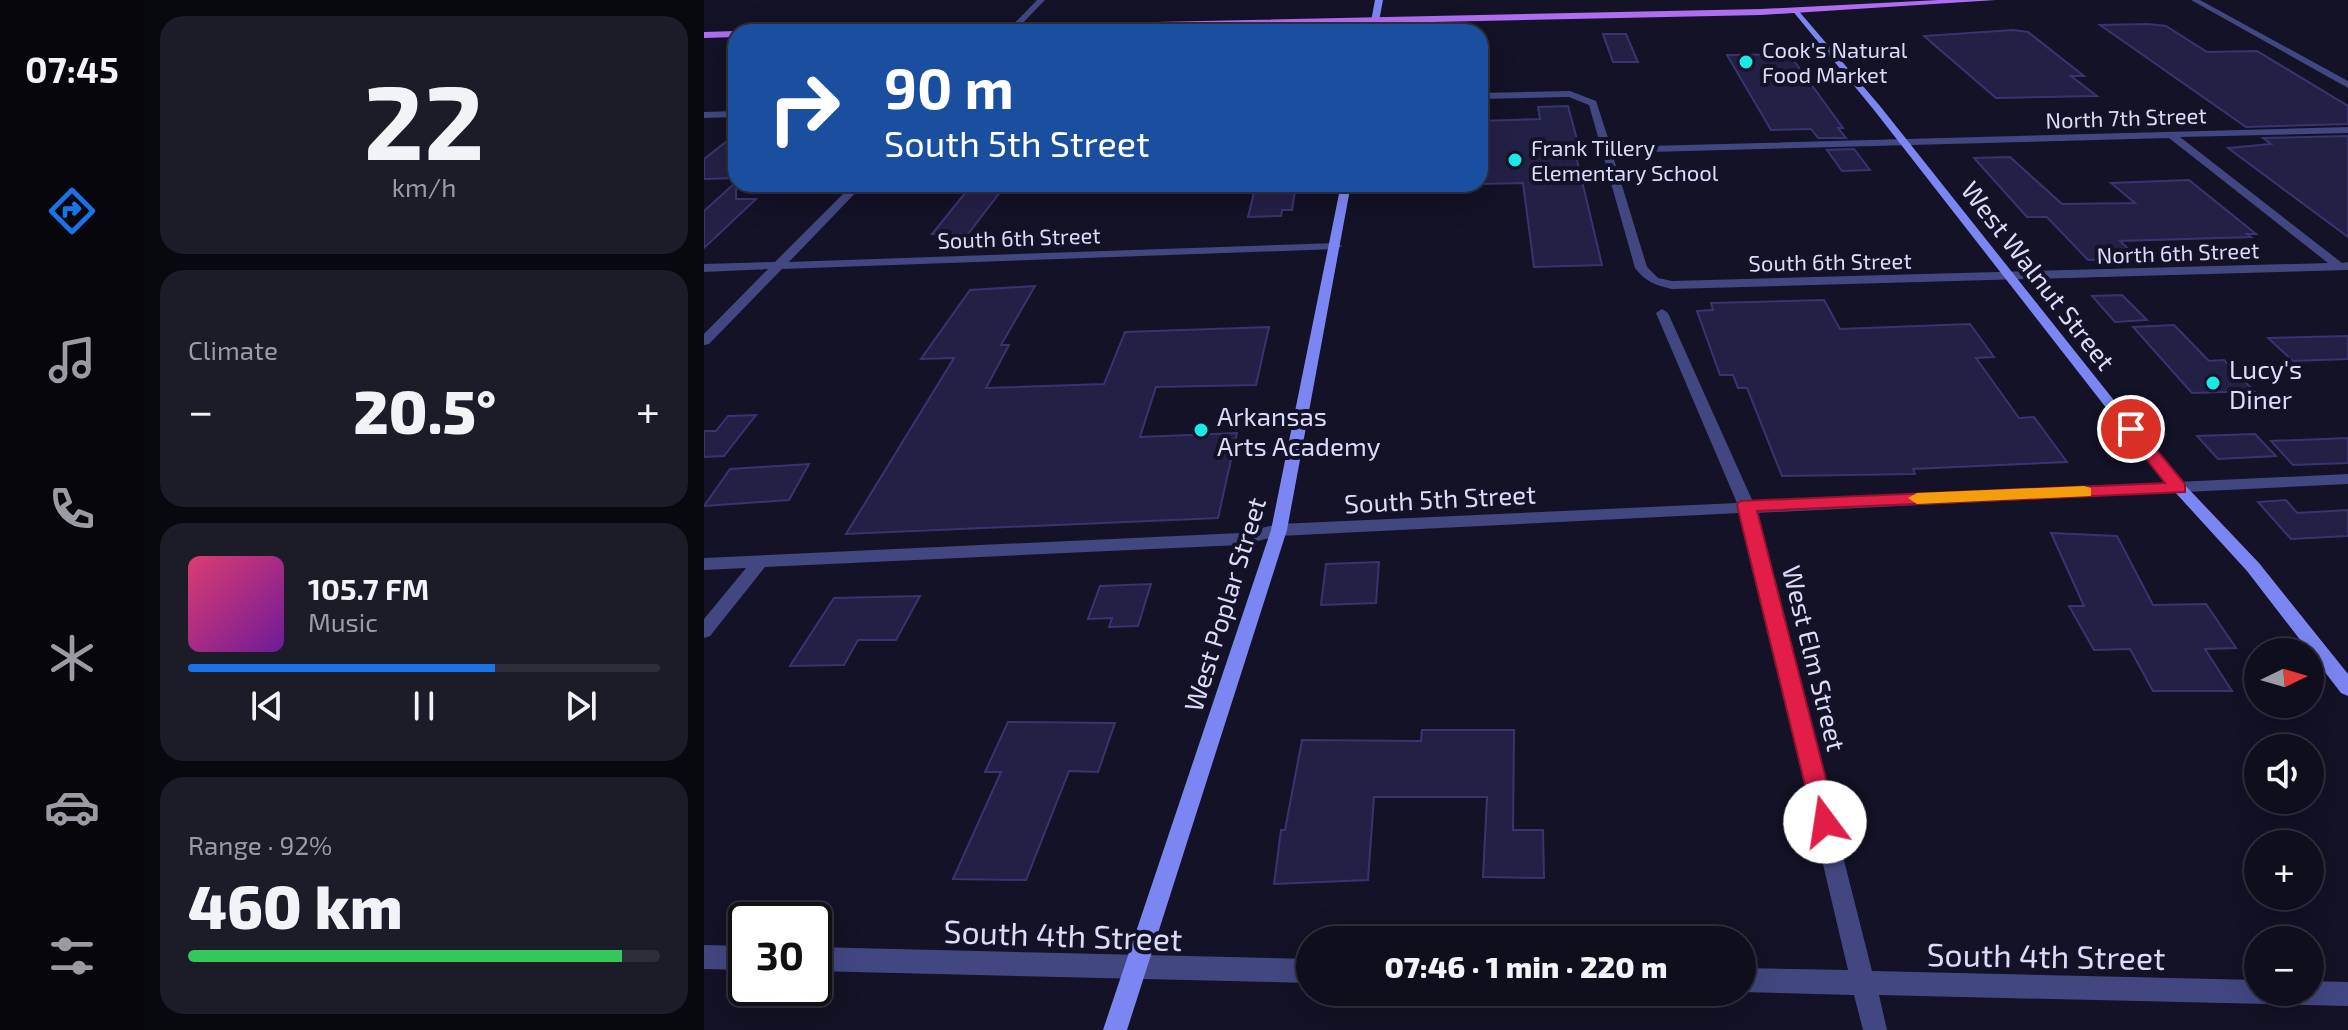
<!DOCTYPE html>
<meta charset="utf-8">
<style>
body{margin:0;font-family:"Exo 2",sans-serif;background:#1c1c29;color:#f1f3f6;height:100vh;display:flex;flex-direction:column;font-size:30px;white-space:nowrap}
*{box-sizing:border-box;margin:0}
p{font-size:26px;color:#9b9ca3}
.icon{flex:none;width:44px;height:44px;fill:none;stroke:currentColor;stroke-width:2;stroke-linecap:round;stroke-linejoin:round}
.map{position:relative;flex:1;overflow:hidden}
.panel{display:flex;flex-direction:column;gap:16px;padding:16px;background:#08080f;width:560px}
.panel>*{flex:none}
.guide{position:absolute;left:24px;top:24px;width:760px;height:168px;border-radius:24px;box-shadow:0 8px 32px #0002,0 0 0 2px #2e2e3b;background:#1a4fa0;color:#fff;overflow:hidden}
.needle{width:52px;rotate:85deg}
.buttons{position:absolute;left:1540px;top:638px;display:grid;gap:16px}
.buttons a{display:grid;place-items:center;width:80px;height:80px;border-radius:50%;background:#0e0e1c;box-shadow:0 8px 32px #0002,0 0 0 2px #2e2e3b;font-size:40px}
.speed{position:absolute;left:24px;top:902px;display:flex;gap:16px;font-size:40px;font-weight:700;text-align:center}
.speed>*{display:grid;place-content:center;width:104px;height:104px;border-radius:50%;background:#0e0e1c;box-shadow:0 8px 32px #0002,0 0 0 2px #2e2e3b;line-height:1}
.speed .limit{border:4px solid #111;border-radius:12px;background:#fff;color:#111}
.pin{position:absolute;display:grid;place-items:center;width:68px;height:68px;color:#fff;margin:-34px;border:4px solid #fff;border-radius:50%;box-shadow:0 2px 8px #0007}
.me{position:absolute;width:88px;margin:-44px;rotate:346deg;stroke-linejoin:round;filter:drop-shadow(0 0 6px #0008)}
.turn{display:flex;align-items:center;gap:28px;height:168px;padding:0 24px;font-size:36px}
.turn .icon{width:104px;height:104px;stroke-width:2.5}
.turn b{display:block;font-size:56px;line-height:68px}
.big{font-size:60px;font-weight:800;line-height:1.1}
.panel .tile{flex:1;display:flex;flex-direction:column;justify-content:center;gap:12px;min-width:0;padding:0 28px;border-radius:24px;background:#1c1c29}
.panel .dial{align-items:center;gap:0}
.dial b{font-size:104px;line-height:1}
.song{display:flex;align-items:center;gap:24px}
.cover{width:96px;height:96px;border-radius:12px;background:linear-gradient(135deg,hsl(340 70% 55%),hsl(280 70% 35%))}
.played{height:8px;border-radius:4px;background:linear-gradient(90deg,#1a73e8 65%,#2e2e3b 65%)}
.keys{display:flex;justify-content:space-around;direction:ltr}
.heat{display:flex;justify-content:space-between;align-items:center;font-size:44px;direction:ltr}
.charge{height:12px;border-radius:6px;background:linear-gradient(90deg,#34c759 92%,#2e2e3b 0)}
.trip{position:absolute;left:592px;top:926px;width:460px;height:80px;border-radius:40px;background:#0e0e1c;box-shadow:0 8px 32px #0002,0 0 0 2px #2e2e3b;font-weight:800;line-height:80px;text-align:center}
main{display:flex;flex:1;min-height:0}
.dock{display:flex;flex-direction:column;width:144px;justify-content:space-around;align-items:center;background:#06060b;color:#9b9ca3}
.dock .icon{width:56px;height:56px}
.dock .on{color:#1a73e8}
.dock b{font-size:36px;color:#f1f3f6}
.map>svg:first-child{display:block}
.building{fill:#232045;stroke:#39346f;stroke-width:2}
.lines{fill:none;stroke-linecap:round;stroke-linejoin:round}
.street{fill:#424781;fill-rule:evenodd}
.secondary{fill:#7b86f2;fill-rule:evenodd}
.primary{fill:#b06df1;fill-rule:evenodd}
.route{fill:#e11d48;stroke:#92132f;stroke-width:2}
.slow{fill:#f59e0b}
.poi-dot{fill:#1ae9e5;stroke:#131226;stroke-width:3}
.labels{text-anchor:middle;dominant-baseline:central;stroke-width:8;stroke-linejoin:round;paint-order:stroke}
.far-poi-label{font-size:22px;fill:#dbdbfb;stroke:#131226;text-anchor:start}
.far-street-label{font-size:22px;fill:#dbdbfb;stroke:#131226}
.street-label{font-size:26px;fill:#dbdbfb;stroke:#131226}
.poi-label{font-size:26px;fill:#dbdbfb;stroke:#131226;text-anchor:start}
.near-street-label{font-size:32px;fill:#dbdbfb;stroke:#131226}
</style>
<main>
<nav class="dock">
<b>07:45</b>
<svg class="icon on" aria-label="directions" viewBox="0 0 24 24"><path d="M12 3l9 9-9 9-9-9zM9 14v-3h6M13 9l2 2-2 2"/></svg>
<svg class="icon" aria-label="music" viewBox="0 0 24 24"><path d="M9 18V5l10-2v13"/><circle cx="6" cy="18" r="3"/><circle cx="16" cy="16" r="3"/></svg>
<svg class="icon" aria-label="phone" viewBox="0 0 24 24"><path d="M5 4h4l2 5-3 2q2 4 5 5l2-3 5 2v4C11 20 4 13 5 4z"/></svg>
<svg class="icon" aria-label="climate" viewBox="0 0 24 24"><path d="M12 3v18M4 7l16 10M4 17L20 7"/></svg>
<svg class="icon" aria-label="car" viewBox="0 0 24 24"><path d="M5 17H2v-5l4-1 3-4h7l3 4 3 1v5h-3M9 17h6M6 11h13"/><circle cx="7" cy="17" r="2"/><circle cx="17" cy="17" r="2"/></svg>
<svg class="icon" aria-label="filters" viewBox="0 0 24 24"><path d="M4 7h16M4 17h16"/><circle cx="9" cy="7" r="2"/><circle cx="15" cy="17" r="2"/></svg>
</nav>
<section class="panel">
<div class="tile dial"><b>22</b><p>km/h</p></div>
<div class="tile"><p>Climate</p>
<div class="heat"><a>−</a><b class="big">20.5°</b><a>+</a></div>
</div>
<div class="tile">
<div class="song"><i class="cover"></i><div><b>105.7 FM</b><p>Music</p></div></div>
<div class="played"></div>
<div class="keys"><svg class="icon" aria-label="previous" viewBox="0 0 24 24"><path d="M18 5L8 12l10 7zM5 5v14"/></svg><svg class="icon" aria-label="pause" viewBox="0 0 24 24"><path d="M8 5v14M16 5v14"/></svg><svg class="icon" aria-label="next" viewBox="0 0 24 24"><path d="M6 5l10 7-10 7zM19 5v14"/></svg></div>
</div>
<div class="tile"><p>Range · 92%</p><b class="big">460 km</b><div class="charge"></div></div>
</section>
<div class="map">
<svg width="1644" height="1030" viewBox="0 0 1644 1030">
<rect width="100%" height="100%" fill="#131226"/>
<path class="building" d="M1444,24l18,2 41,26 50,-1 91,55v18l-102,3 -146,-102z
M1309,30l15,2 56,44h-13l26,20 -101,2 -72,-62z
M899,34h23l12,28h-25z
M1085,54l54,74h-5l8,10h-28l-7,-9 -40,1 -44,-75z
M864,106l10,37h-5l29,122 -68,2 -11,-84 -43,1v-63l60,-2 -2,-12z
M32,134v44l-32,1v-20z
M1644,136v101l-120,-89 43,-4 -8,-6z
M1150,149l16,21 -28,1 -15,-21z
M1306,157l52,47 73,-1 -24,-20 78,-3 67,54h-9l4,3 -131,4 18,17 -50,2 -41,-43h-20l-53,-59z
M32,182v17h20l-52,49v-37z
M552,184h40l-4,26h-10l-1,6 -33,1z
M266,187h34l-36,47h-36z
M331,286l-34,59h8l-23,43 118,-4 21,-52 144,-5 -13,58 -100,2 -16,50 97,-4 -19,85 -372,16 108,-176 -33,1 49,-69z
M1418,295l25,25 -32,2 -23,-26z
M1120,300l16,29 130,-5 24,33 -18,1 43,60 15,-1 33,45 -154,7 2,5 -133,2 -35,-88h-9l-5,-13h-13l-23,-64 16,-1 -2,-7z
M1470,325l35,36 15,-1 30,31 -62,2 -59,-66z
M1644,336v23l-55,2 -25,-23z
M52,415l-32,41 -20,1v-26h12l12,-15z
M1551,434l21,22 -58,3 -21,-23z
M1644,438v25l-55,2 -22,-24z
M105,464l-20,36 -85,6 26,-37z
M1582,500l11,13 51,-3v26l-57,3 -33,-37z
M1347,533l66,3 36,69 53,-1 30,44 -31,1 27,42h-79l-23,-42 -36,1 -25,-44h15z
M675,562l-3,41 -55,2 5,-41z
M447,584l-13,42 -29,1 3,-9 -24,1 12,-33z
M216,596l-24,44h-38l-14,25 -54,1 44,-68z
M304,722l107,1 -17,49 -29,-1 -43,109 -73,-1 48,-107h-16z
M718,730h92l-1,100h30l1,48 -61,-1 4,-80h-113l-6,83 -94,4 7,-54h4l17,-90 119,1z"/>
<g class="lines">
<path class="street" d="M333,0h8l-31,32h-8z
M1487,0h9l148,81v7z
M866,91l26,10 15,46 737,-20v6l-168,4 162,126 6,-1v8l-676,19c-17,-4 -26,-7 -37,-21l-46,-163 -20,-8 -89,2v-6zM1465,138l159,125 -656,18 -14,-3 -11,-11 -35,-114z
M32,111v6l-32,1v-6z
M149,184h11l-75,78 547,-19 6,3 -6,3 -554,20 -73,75 -5,1v-11l64,-65 -64,3v-8l71,-2z
M958,309l6,4 85,189 595,-28v10l-592,29 116,458 386,9v12h52v-11l38,1v24l-469,-11 8,35h-24l-9,-35 -112,-3v-24l106,2 -108,-457 -461,23 -39,9 -475,22 -55,69 -6,2v-19l42,-51 -42,2v-12l536,-25 39,-9 458,-21 -81,-190z
M0,945l42,1v24l-42,-1z
M110,947l496,12v24l-496,-12z"/>
<path class="secondary" d="M671,0h8l-6,32h-8z
M1087,9h6l83,97 283,356 96,101 89,111v22l-7,-3 -94,-122 -94,-103 -279,-358z
M637,184h10l-64,346 -160,500h-24l168,-500z"/>
<path class="primary" d="M1235,0h57l-235,15 -802,17h-140l5,-3 937,-20z
M0,32l32,-1 3,1h-3v5l-32,1z"/>
</g>
<path class="route" d="M1427,424l6,2 48,58v8l-428,19 80,311 -3,8 -9,3 -9,-3 -79,-325 3,-4 425,-18 -42,-54z"/>
<path class="slow" d="M1380,486l7,2v8l-174,8 -9,-6 9,-5z"/>
<g class="poi-dot">
<circle cx="1042" cy="62" r="8"/>
<circle cx="811" cy="160" r="8"/>
<circle cx="1509" cy="383" r="8"/>
<circle cx="497" cy="430" r="8"/>
</g>
<g class="labels">
<g class="far-poi-label">
<text x="1058" y="49">Cook's Natural<tspan x="1058" dy="25">Food Market</tspan></text>
<text x="827" y="147">Frank Tillery<tspan x="827" dy="25">Elementary School</tspan></text>
</g>
<g class="far-street-label">
<text transform="translate(1422 117) rotate(-2)">North 7th Street</text>
<text transform="translate(315 237) rotate(-2)">South 6th Street</text>
<text transform="translate(1474 252) rotate(-2)">North 6th Street</text>
<text transform="translate(1126 261) rotate(-1)">South 6th Street</text>
</g>
<g class="street-label">
<text transform="translate(1335 275) rotate(52)">West Walnut Street</text>
<text transform="translate(736 498) rotate(-3)">South 5th Street</text>
<text transform="translate(520 604) rotate(-73)">West Poplar Street</text>
<text transform="translate(1111 658) rotate(76)">West Elm Street</text>
</g>
<g class="poi-label">
<text x="1525" y="368">Lucy's<tspan x="1525" dy="30">Diner</tspan></text>
<text x="513" y="415">Arkansas<tspan x="513" dy="30">Arts Academy</tspan></text>
</g>
<g class="near-street-label">
<text transform="translate(359 934) rotate(2)">South 4th Street</text>
<text transform="translate(1342 955) rotate(1)">South 4th Street</text>
</g>
</g>
</svg>
<div class="buttons">
<a><svg class="needle" viewBox="-14 -14 28 28"><path d="M0-13l5 13h-10z" fill="#e53935"/><path d="M0 13l5-13h-10z" fill="#9b9ca3"/></svg></a>
<a><svg class="icon" aria-label="sound" viewBox="0 0 24 24"><path d="M4 9h4l5-4v14l-5-4H4zM17 9q2 3 0 6"/></svg></a>
<a>+</a>
<a>−</a>
</div>
<div class="speed"><div class="limit">30</div></div>
<div class="pin" style="left:1427px;top:429px;background:#d93025"><svg class="icon" aria-label="arrive" viewBox="0 0 24 24"><path d="M6 21V4h12l-3 4 3 4H6"/></svg></div>
<svg class="me" style="left:1121px;top:822px" viewBox="-20 -20 40 40"><circle r="19" fill="#fff"/><path d="M0-13L10 11 0 6-10 11z" fill="#e11d48"/></svg>
<div class="trip">07:46 · 1 min · 220 m</div>
<div class="guide">
<div class="turn"><svg class="icon" aria-label="right" viewBox="0 0 24 24"><path d="M7 20v-9h11M14 6l5 5-5 5"/></svg><div><b>90 m</b>South 5th Street</div></div>
</div>
</div>
</main>
